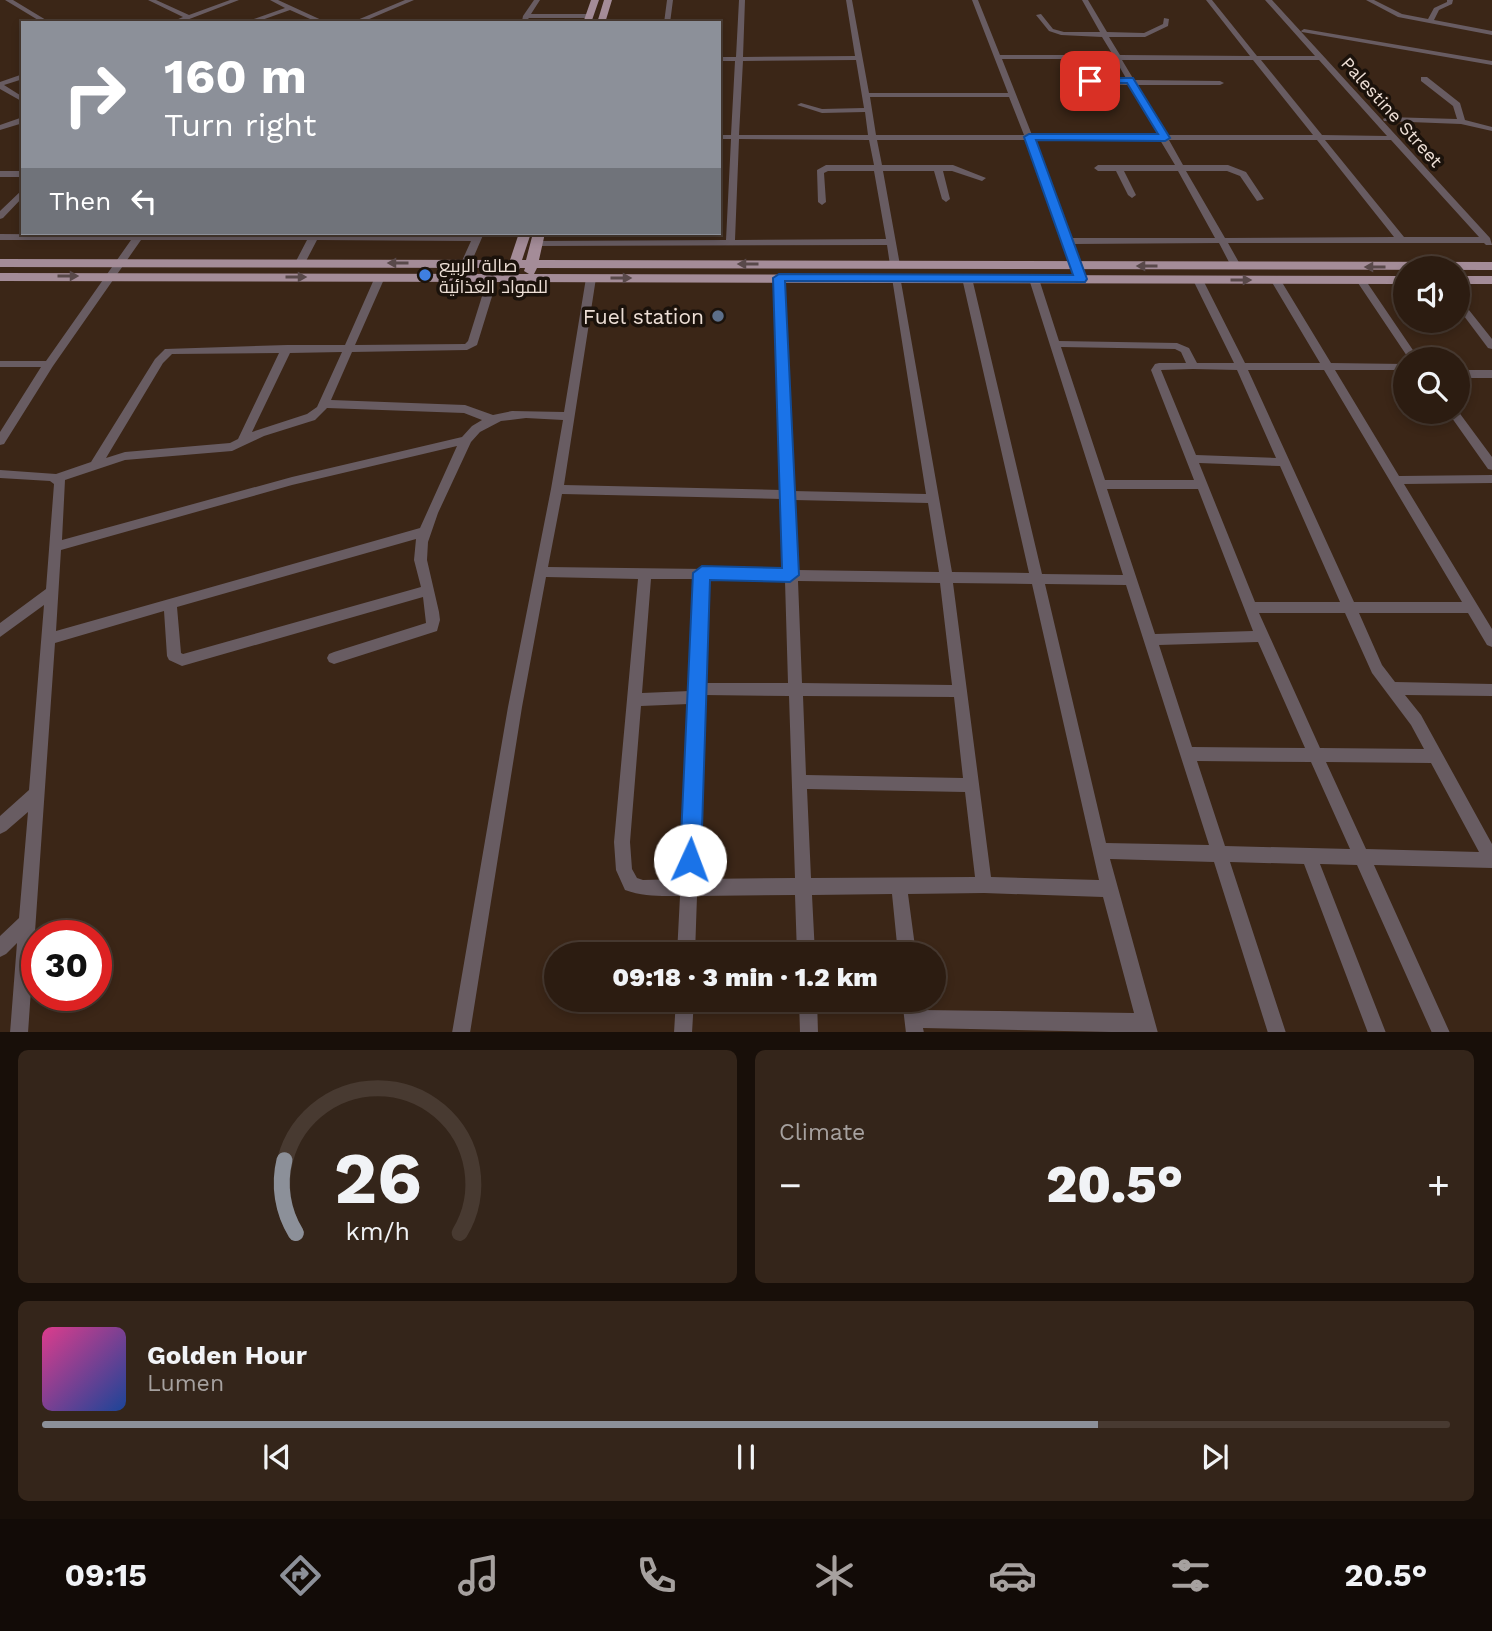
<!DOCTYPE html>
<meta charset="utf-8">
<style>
body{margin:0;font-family:"Work Sans",Cairo,sans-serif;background:#34251a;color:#f1f3f6;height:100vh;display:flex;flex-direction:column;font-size:26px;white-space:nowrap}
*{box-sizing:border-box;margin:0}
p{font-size:23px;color:#a6a19f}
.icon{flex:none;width:38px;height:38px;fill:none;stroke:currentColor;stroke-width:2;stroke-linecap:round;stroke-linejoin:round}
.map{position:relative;height:1032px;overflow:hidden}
.details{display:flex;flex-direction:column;gap:18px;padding:18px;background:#180f09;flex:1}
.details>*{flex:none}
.hud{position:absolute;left:21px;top:21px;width:700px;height:214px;border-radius:0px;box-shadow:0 4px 10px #0003,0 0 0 2px #483a31;background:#8c9099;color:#fff;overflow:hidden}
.controls{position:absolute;left:1393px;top:256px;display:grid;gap:14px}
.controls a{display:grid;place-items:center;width:77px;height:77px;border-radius:50%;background:#2c1c11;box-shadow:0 4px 10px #0003,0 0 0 2px #483a31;font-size:35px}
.speed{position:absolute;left:21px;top:920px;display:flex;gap:14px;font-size:35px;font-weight:700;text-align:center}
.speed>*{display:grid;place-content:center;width:91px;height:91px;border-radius:50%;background:#2c1c11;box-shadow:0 4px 10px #0003,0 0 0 2px #483a31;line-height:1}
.speed .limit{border:10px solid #d22;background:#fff;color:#111}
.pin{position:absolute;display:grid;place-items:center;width:60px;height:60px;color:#fff;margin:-30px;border-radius:14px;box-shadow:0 4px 10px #0006}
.me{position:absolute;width:77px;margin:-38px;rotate:2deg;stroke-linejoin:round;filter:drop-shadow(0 0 5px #0008)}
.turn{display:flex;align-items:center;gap:24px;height:147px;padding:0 28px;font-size:32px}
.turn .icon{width:91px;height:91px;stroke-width:2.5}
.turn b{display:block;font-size:49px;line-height:60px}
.then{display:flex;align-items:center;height:66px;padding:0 28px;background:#0003;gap:14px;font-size:26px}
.big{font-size:52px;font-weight:800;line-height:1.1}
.details .tile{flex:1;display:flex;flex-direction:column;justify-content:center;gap:10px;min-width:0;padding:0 24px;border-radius:10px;background:#34251a}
.details .dial{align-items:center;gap:0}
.dial svg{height:182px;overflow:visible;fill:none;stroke:#483a31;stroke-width:7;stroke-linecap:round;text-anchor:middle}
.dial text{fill:#f1f3f6;stroke:none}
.song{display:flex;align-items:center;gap:21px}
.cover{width:84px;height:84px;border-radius:10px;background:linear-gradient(135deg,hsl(330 70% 55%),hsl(220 70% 35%))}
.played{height:7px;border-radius:4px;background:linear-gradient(90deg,#8c9099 75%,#483a31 75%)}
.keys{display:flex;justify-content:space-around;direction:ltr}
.heat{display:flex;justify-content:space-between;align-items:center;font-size:38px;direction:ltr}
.details .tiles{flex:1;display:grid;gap:18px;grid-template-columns:1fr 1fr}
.tile:last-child{grid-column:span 2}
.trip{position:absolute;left:544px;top:942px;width:402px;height:70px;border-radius:35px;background:#2c1c11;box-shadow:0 4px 10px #0003,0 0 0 2px #483a31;font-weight:800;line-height:70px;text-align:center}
.tabs{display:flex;height:112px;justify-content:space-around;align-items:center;background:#120b07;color:#a6a19f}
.tabs .icon{width:49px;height:49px}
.tabs .active{color:#8c9099}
.tabs b{font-size:32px;color:#f1f3f6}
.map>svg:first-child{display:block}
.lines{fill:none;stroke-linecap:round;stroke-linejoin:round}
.minor{fill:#685c62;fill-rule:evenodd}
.major{fill:#a48c98;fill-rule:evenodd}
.oneway{fill:#59494a}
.route{fill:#1a73e8;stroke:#114b97;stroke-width:2}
.shop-dot{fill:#3f7fe0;stroke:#1b120b;stroke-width:2.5}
.service-dot{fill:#5c6f8a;stroke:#1b120b;stroke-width:2.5}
.labels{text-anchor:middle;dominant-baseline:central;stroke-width:7;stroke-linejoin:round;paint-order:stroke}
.far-street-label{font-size:18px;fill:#eddfd6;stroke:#1b120b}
.far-poi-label{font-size:18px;fill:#eddfd6;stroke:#1b120b;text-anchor:start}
.poi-label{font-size:21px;fill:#eddfd6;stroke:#1b120b;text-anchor:end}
</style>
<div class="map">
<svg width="1492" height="1033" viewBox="0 0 1492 1033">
<rect width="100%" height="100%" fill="#3b2617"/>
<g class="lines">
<path class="minor" d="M5,0h8l38,23h-8z
M148,0h8l33,15 41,-15h9l-60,23h-10l14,-6z
M270,0h8l50,23h-9l-29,-13 -37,13h-10l42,-15z
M405,0h9l-54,23h-10z
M534,0h6l-9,14h58l3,2 -3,2h-60l-3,3h-4l1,-5z
M667,0h6l-3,23h-6z
M739,0h6l-2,57 112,-1 -9,-56h6l17,93h139l-36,-93h6l22,55h113l-11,-18 -41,-2 -12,-4 -13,-16 5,-1 12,15 11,3h36l-18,-32h6l19,32 37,1 19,-9 1,-6 5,1 -1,7 -23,11h-36l11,18 130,1 -44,-56h6l45,56h58l-50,-56h7l218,238 2,7h-6l-2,-2h-256l13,23 -5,3 -5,-3 -12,-23 -146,1 13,35 -5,3 -5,-3 -12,-36 -4,-2 2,-2 -36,-99h-149l5,25h71l33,13 -4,3 -30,-10h-9l7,28 -4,3 -4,-3 -8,-28h-51l17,94 -2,2h-6l-2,-2 -3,-20 -355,1v-4l3,-1 191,-1 5,-101h-12v-4h12l4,-74h-16v-4h17zM1002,59h113l12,21h-55l-4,2 4,2 57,1 29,50h-126zM856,60l8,48 -42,1 -21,-6 -4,2 25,8 43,-1 3,23h-129l4,-74zM1122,60h131l60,75h-147l-29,-50h83l4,-2 -4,-2 -86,-1zM1261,60h58l68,76 -65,-1zM870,97h139l15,38h-148zM739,139l130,1 5,25h-48l-9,5 1,32 4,3 4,-3 -2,-29 4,-2h46l12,68 -151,1zM1034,140h126l15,25h-77l-4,3 4,3h18l12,24 4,3 4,-3 -12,-24h54l37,67h-144zM1169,140h148l77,97 -169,1 -39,-67h41l13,5 17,25 7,-2 -18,-27 -18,-7h-45zM1325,140h66l88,97h-75z
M1366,0h8l28,14 26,5 6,-11 13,-6v-2h6l-1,4 -13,6 -5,10 58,11v4l-94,-18z
M1304,29l188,32v4l-190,-33 -1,-1z
M23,74v5l-19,6 19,12v5l-23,-13v-7z
M1421,77h6l33,26 5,17 27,7v4l-31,-7 -77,-3 -1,-2 4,-2 70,2 -4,-13 -32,-25z
M20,118h3v5l-23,7v-5z
M0,171h23v6h-23z
M23,189v8l-20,21 -3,1v-8z
M137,233h8l-1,2h166l2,-2h8v2h153l2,-2h9l-13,30 -5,3 -5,-3 10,-22 -154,-1 -12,23 -5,3 -5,-3 12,-23h-166l-88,126 -49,78 -4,1v-13l41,-65h-41v-6h46l85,-121h-131v-6l135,1z
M380,274l5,3 -30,68 110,-1 3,-3 20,-64 5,-3 5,3 -21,68 -10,5 -115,2 -21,48 134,5 28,10 19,-4 52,1 22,-134 5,-3 5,3 -32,207 218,5 -8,-212 2,-2h6l11,215 133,3 -34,-216 2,-2h6l52,296 77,1 -67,-295 2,-2 3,-1 5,3 70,296 81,1 -94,-296 2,-2 3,-1 5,3 20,62 118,2 12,5 8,15h37l-41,-83 5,-3 5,3 42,83h75l-50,-84 5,-3 5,3 51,84 74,1v6h-70l64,106 93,-1v8l-88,1 88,145v18l-5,-2 -19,-32h-109l23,52 13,17 97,2v12l-87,-1 16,20 71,129v24l-118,-3 76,168h-18l-75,-168 -37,-1 66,169h-18l-64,-169 -74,-2 56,171h-18l-54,-171 -104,-3 48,174 -235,-5 1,5h-18l-4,-34h18l1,11 213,3 -31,-116 -119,-4 -76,1 8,60h-18l-6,-60 -80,1 3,59h-18l-2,-59 -98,1 -2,58h-18l3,-58c-19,0 -36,1 -55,-6l-9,-20 -2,-28 24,-263 -92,-2 -24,130 -52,326h-18l56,-326 43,-218 12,-69 -37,-2 -25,3 -21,11 -9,10 -33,71 -10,29 -1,18 12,52 1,8 -3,11 -103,33 -5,-2 -2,-4 2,-4 5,-2 92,-29 -3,-26 -241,69 -13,-6 -2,-4 -3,-45 -109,32 -27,390h-18l7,-90 -11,11 -6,3v-21l19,-18 9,-106 -22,19 -6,3v-18l29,-26 15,-185 -44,32v-14l46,-34 8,-105 -4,-3 -50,-3v-8l56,4 35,-12 64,-103 10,-10 122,-4h58l30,-68zM1061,347l114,2 6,3 5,11h-27l-4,1 -4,6 43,110h-89zM342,352l-25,55 -10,7 -55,18 38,-79zM279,353l-41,86 -8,4 -105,9 -19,6 57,-95 9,-9zM1193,369l44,1 39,88 -80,-3 -35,-85zM1248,370h76l138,232h-108zM327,408l137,5 18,7 -10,6 -10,11 -170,40 -230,63 3,-60 60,-20 107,-9 32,-15 51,-16zM457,446l-37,82 -364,103 5,-81 231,-65zM1199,463l81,3 60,136h-85zM1107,489h91l55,142 -98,3zM562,494l220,5 2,71 -236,-3zM794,500l134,3 11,69 -142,-2zM416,539l-2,21 7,27 -238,67 -2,-1 -4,-46zM651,579h44l-5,112 -48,2zM708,579l77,2 3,102h-84zM798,581l142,2 12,102 -150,-2zM953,583l79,1 67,296 -108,-3zM1045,584l81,1 83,260 -103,-2zM1259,613h86l27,60 39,52 13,24 -104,-1zM1258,642l47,106 -113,-1 -33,-102zM704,695l85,1 6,182 -98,1zM803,696l151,1 9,81 -157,-3zM689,704l-8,175 -38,1 -6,-2 -5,-9 -2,-27 11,-136zM1197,761l114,1 39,87 -125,-3zM1326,762l105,1 48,89 -113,-3zM807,789l158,3 10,85 -164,1z
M1361,277l3,1 55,81h-10l-53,-79z
M1458,299l3,1 31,39v10l-4,-1 -30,-40z
M1458,370h34v8h-34z
M1447,411h11l34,46v13l-4,-1z
M676,999h18l-2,34h-18z
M799,999h18l1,34h-18z"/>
<path class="major" d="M591,0h8l-8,23h-8z
M604,0h8l-7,23h-8z
M519,233h12l-9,27h4l7,-27h12l-6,27 953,2v8l-955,-2 -3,6h-3l874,2v8l-1405,-3v-8l529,1 -5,-3 1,-3h-5l-3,5h-8l-1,-5 -508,-1v-8l510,1z
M1458,276h34v8h-34z"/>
</g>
<defs><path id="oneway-solid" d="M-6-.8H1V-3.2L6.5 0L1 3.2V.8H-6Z" transform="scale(1.75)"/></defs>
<g class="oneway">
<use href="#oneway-solid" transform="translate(398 263) rotate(-180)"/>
<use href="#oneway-solid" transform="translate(748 264) rotate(-180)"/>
<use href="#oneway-solid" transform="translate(1147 266) rotate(-180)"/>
<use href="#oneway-solid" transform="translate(1375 267) rotate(-180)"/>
<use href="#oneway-solid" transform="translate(68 276)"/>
<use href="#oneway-solid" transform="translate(296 277)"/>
<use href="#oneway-solid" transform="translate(621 278)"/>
<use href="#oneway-solid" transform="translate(1241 280)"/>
</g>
<path class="route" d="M1090,78h43l37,60 -5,3 -129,-1 51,139 -2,3 -300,-1 14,294 -9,7 -80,-2 -9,280 -3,7 -8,3 -7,-3 -3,-7 13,-287 9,-7 80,2 -9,-290 6,-4 294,1 -49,-138 5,-3h129l-31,-51h-40z"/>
<circle class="shop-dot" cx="425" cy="275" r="7"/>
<circle class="service-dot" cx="718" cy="316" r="7"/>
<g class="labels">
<g class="far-street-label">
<text transform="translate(1392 112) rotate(48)">Palestine Street</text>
</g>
<g class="far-poi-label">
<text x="439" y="265">صالة الربيع<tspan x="439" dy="21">للمواد الغذائية</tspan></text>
</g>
<g class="poi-label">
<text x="704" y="316">Fuel station</text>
</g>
</g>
</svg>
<div class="controls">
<a><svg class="icon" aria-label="sound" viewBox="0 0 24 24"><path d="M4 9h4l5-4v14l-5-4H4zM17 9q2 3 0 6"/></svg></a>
<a><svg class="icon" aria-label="search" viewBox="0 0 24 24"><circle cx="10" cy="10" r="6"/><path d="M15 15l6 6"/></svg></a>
</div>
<div class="speed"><div class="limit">30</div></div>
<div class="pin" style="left:1090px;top:81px;background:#d93025"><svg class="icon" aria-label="arrive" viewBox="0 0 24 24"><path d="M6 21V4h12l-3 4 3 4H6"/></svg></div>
<svg class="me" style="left:690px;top:860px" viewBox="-20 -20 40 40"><circle r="19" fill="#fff"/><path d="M0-13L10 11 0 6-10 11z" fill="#1a73e8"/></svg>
<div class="trip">09:18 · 3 min · 1.2 km</div>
<div class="hud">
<div class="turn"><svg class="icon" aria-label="right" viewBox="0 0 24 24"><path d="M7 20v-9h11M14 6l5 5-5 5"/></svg><div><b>160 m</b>Turn right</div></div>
<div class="then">Then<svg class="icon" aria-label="left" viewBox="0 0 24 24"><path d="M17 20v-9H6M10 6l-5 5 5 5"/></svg></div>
</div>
</div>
<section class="details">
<div class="tiles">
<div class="tile dial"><svg viewBox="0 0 100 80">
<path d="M14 69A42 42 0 1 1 86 69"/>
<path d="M14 69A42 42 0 0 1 9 37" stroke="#8c9099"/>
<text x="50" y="56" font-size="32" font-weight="700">26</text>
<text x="50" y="72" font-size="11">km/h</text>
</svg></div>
<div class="tile"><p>Climate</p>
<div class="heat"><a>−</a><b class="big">20.5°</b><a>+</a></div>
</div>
<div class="tile">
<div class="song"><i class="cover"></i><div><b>Golden Hour</b><p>Lumen</p></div></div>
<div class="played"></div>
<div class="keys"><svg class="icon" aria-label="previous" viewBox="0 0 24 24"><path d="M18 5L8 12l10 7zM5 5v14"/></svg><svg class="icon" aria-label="pause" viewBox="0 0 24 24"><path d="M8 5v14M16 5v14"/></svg><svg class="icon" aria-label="next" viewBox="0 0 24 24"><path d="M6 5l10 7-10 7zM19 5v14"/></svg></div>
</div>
</div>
</section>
<nav class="tabs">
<b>09:15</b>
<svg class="icon active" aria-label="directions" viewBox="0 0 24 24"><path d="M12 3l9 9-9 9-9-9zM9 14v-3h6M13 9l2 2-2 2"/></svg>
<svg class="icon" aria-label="music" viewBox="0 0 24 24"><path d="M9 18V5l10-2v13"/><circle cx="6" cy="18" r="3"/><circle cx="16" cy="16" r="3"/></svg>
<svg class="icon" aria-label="phone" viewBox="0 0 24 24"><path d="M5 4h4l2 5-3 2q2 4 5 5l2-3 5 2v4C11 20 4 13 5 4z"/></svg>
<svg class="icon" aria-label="climate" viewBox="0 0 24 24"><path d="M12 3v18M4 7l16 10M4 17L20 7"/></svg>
<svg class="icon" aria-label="car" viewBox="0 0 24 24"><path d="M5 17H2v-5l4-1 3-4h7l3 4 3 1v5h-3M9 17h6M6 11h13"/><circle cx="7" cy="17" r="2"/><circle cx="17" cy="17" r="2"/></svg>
<svg class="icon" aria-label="filters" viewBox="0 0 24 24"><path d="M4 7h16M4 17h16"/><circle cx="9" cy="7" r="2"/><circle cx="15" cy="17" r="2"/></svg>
<b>20.5°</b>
</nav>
